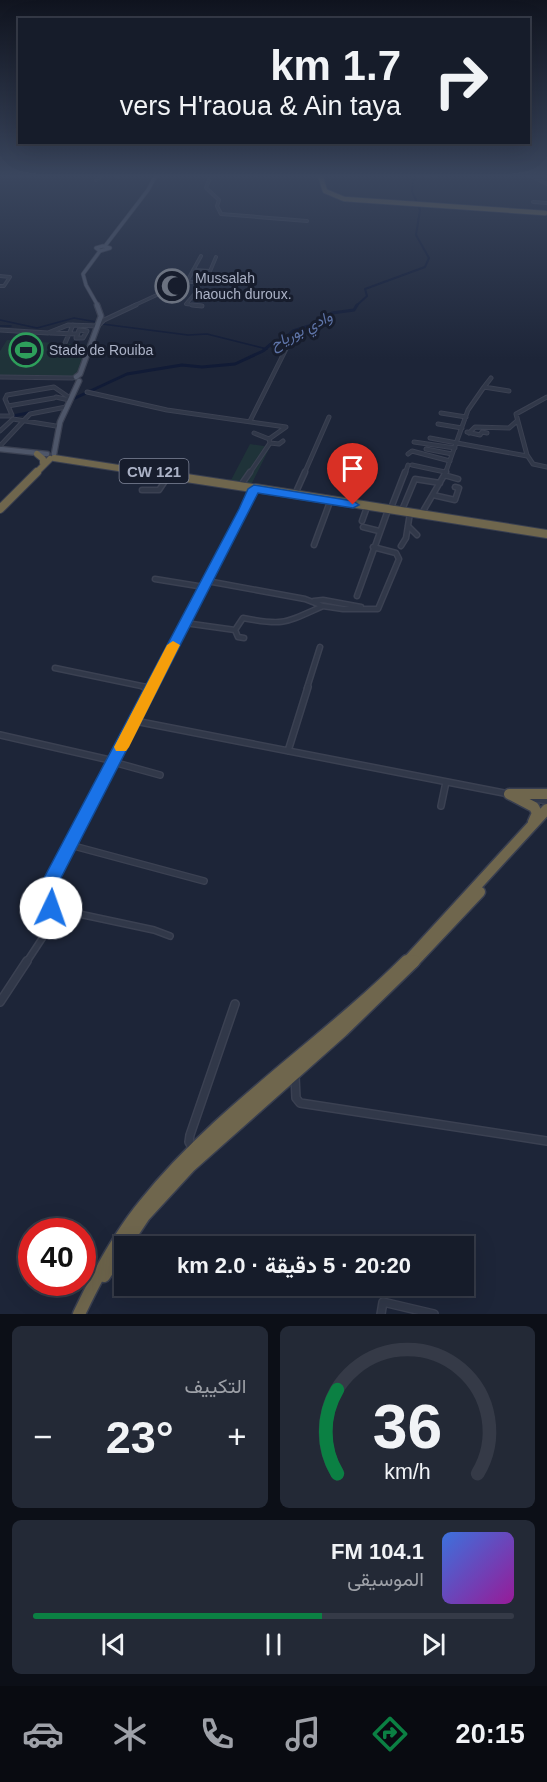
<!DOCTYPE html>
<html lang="ar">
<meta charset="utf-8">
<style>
body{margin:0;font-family:Arial,Vazirmatn,sans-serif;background:#232936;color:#f1f3f6;direction:rtl;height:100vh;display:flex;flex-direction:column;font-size:22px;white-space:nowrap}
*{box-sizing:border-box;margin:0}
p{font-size:20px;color:#9ea1a8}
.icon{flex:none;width:33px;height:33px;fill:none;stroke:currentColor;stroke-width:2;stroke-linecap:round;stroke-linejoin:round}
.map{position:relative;height:1314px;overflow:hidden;direction:ltr}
.details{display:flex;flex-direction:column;gap:12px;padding:12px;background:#0c0f17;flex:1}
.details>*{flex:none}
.hud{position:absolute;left:18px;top:18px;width:512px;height:126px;border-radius:0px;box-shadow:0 6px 24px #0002,0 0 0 2px #353a47;direction:rtl;background:#161c2a;color:#f1f3f6;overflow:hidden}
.speed{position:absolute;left:18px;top:1218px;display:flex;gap:12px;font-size:30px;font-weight:700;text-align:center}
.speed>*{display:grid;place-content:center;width:78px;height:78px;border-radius:50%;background:#161c2a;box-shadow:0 6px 24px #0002,0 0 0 2px #353a47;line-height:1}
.speed .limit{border:9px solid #d22;background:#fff;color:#111}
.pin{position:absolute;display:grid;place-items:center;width:51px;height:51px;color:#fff;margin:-62px -26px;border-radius:50% 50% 50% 0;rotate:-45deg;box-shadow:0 0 6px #0007}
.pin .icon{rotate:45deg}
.me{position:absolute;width:66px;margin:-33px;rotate:3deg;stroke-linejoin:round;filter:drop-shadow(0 0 4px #0008)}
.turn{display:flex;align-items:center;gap:21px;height:126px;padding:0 30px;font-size:27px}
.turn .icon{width:78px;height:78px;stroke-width:2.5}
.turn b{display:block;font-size:42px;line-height:51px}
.big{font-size:45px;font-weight:700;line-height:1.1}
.details .tile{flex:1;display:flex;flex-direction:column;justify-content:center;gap:9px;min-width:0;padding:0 21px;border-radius:9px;background:#232936}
.details .dial{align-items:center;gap:0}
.dial svg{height:156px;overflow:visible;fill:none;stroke:#353a47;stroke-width:7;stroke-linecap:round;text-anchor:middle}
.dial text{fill:#f1f3f6;stroke:none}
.song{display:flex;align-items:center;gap:18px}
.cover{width:72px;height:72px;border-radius:9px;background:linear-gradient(135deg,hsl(220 70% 55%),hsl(300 70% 35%))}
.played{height:6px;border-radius:3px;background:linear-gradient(90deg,#0b8043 60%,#353a47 60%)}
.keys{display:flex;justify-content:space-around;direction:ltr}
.heat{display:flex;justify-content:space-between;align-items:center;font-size:33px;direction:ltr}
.details .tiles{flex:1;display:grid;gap:12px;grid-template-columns:1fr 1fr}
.tile:last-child{grid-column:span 2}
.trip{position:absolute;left:114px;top:1236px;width:360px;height:60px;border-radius:0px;background:#161c2a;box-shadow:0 6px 24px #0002,0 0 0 2px #353a47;font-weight:700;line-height:60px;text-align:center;direction:rtl}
.tabs{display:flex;height:96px;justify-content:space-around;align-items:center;background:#090b11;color:#9ea1a8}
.tabs .icon{width:42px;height:42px}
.tabs .selected{color:#0b8043}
.tabs b{font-size:27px;color:#f1f3f6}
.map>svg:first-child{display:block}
.green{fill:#1f3339}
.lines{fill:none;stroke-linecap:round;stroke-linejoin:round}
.stream{stroke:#111b36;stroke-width:1.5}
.river-far1{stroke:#111b36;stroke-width:2}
.river{stroke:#111b36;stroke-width:3}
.minor-far4-casing{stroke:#3b4152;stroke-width:4}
.minor-far3-casing{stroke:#3b4152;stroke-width:5}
.minor-far2-casing{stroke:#3b4152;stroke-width:7}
.minor-far1-casing{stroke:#3b4152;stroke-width:8}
.minor-casing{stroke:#3b4152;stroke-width:10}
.major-far1-casing{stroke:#3b4152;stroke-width:4.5}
.major-casing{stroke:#3b4152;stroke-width:7}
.highway-far4-casing{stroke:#393f50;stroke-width:6}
.highway-far3-casing{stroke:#393f50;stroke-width:8}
.highway-far2-casing{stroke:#393f50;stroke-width:10}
.highway-far1-casing{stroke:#393f50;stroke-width:13}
.highway-casing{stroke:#393f50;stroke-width:15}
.minor-far4{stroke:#313849;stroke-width:2}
.minor-far3{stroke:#313849;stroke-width:3}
.minor-far2{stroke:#313849;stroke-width:4}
.minor-far1{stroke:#313849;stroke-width:5}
.minor{stroke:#313849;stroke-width:7}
.major-far1{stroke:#4e5669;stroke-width:3}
.major{stroke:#4e5669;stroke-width:4.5}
.highway-far4{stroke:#6f664d;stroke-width:4.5}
.highway-far3{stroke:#6f664d;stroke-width:6}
.highway-far2{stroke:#6f664d;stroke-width:8}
.highway-far1{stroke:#6f664d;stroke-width:10}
.highway{stroke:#6f664d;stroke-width:12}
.route{fill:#1a73e8;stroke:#114b97;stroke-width:1.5}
.slow{fill:#f59e0b}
.labels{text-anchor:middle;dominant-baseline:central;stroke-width:6;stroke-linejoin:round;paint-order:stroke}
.far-poi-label{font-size:14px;fill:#abb2c6;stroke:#171d2d;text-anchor:start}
.far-water-label{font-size:15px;font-style:italic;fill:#5f75a9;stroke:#171d2d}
.shield{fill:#171d2d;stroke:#7f8598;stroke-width:1.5}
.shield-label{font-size:15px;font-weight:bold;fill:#abb2c6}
</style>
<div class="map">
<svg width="547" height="1314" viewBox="0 0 547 1314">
<rect width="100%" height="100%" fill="#1d2538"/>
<path class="green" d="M7,340l82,5 -12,29 -4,3 -73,-1v-25z
M250,444l20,3 -19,38 -21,-3z"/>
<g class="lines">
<path class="stream" d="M0,320l37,8 37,-10 23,4
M102,324l86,11 19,-1 60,15
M0,326h11"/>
<path class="river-far1" d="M356,306l11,-10 -2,-7 60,-22 4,-9 -13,-23 4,-25 -8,-19 2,-16"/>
<path class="river" d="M71,400l56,-26 55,-9 20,2 33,-3 28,-13 8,-7 9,-1 13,-12 22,-7 17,-11 22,-3 3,-5
M13,416l20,-4"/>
<g class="minor-far4-casing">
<path id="minor-far4" d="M8,175h21
M116,175l2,2
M211,175l-5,13 13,12 -2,6 4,8 86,7
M419,175h15
M529,175l18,9
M533,177l8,-2
M96,180l6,-5
M533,202l14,1
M193,270l17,1
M0,276l10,1 -6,9h-4
M179,281l26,2 11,-26
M199,284l-2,7 -11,13 16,2
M133,306l41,-19 11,-2 16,-29"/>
</g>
<g class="minor-far3-casing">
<path id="minor-far3" d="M192,305l10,1
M0,330l48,3 20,-8 30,1 6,-6 32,-15
M79,330l8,1 -4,7h-7z
M50,333l27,1
M65,343l8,-18
M0,377l73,1
M484,387l7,-9
M87,392l80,18 119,17 -17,12
M7,395l47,-8 16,11
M7,395l-2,4 7,16
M56,397l13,3
M547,397l-31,17 11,41 6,9 14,3
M8,406l46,-8
M441,413l25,4
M0,416h10
M250,421l36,-72
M438,424l24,4
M0,431l13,-12 43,7
M467,432l13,3 2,-3 5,1
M254,433l15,6 1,4 9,1 4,-3
M469,433l6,-6 34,1 8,-7
M430,438l97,18
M414,442l41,6
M0,446l30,-32 36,-7
M426,449l26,5
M408,454l4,-3 38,10
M412,465l33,7
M249,474l21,-31
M304,474l25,-57
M405,474l3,-9
M445,474l23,-64 16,-23 25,4"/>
</g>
<g class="minor-far2-casing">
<path id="minor-far2" d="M444,475l14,4
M241,485l9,-13
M142,490h17l10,-15
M296,492l9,-20
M433,495l22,5 4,-12 -4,-1
M391,508l14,-36
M402,510l13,-31 25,4
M422,513l24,-41
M362,521l5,-14
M408,526l9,9
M363,527l16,4
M314,545l17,-46
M401,546l5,-8 4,-25
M155,579l49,8
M207,581l98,18 18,7 20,3h35l21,-50 -3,-6 -23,-6
M357,596l31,-86
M314,601l9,-1 38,7
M185,623l50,7
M235,630l8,-12c41,8 42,5 80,-12
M235,630l3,7 6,1
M55,668l96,20
M152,688l102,-200
M307,688l13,-41"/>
</g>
<g class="minor-far1-casing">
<path id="minor-far1" d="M144,687l7,1
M135,721l374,73
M0,735l114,26
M288,751l20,-64
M113,762l47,13
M529,798l18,3
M441,806l5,-24
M70,845l134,36
M51,908l103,22 16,6
M26,963l23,-35 3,-9 -1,-38 101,-194"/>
</g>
<g class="minor-casing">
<path id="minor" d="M0,1002l27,-41
M295,1076l1,22 4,5 247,38
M193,1149l-4,-7 1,-7 45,-131
M381,1314l2,-12 51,12"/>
</g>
<g class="major-far1-casing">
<path id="major-far1" d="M103,246l7,2 -10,3 -4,-3z
M105,246l43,-56 8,-15
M98,306l-12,-21 -3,-11 17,-23"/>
</g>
<g class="major-casing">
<path id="major" d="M76,377l4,-3 21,-58 -4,-11
M0,449l47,5
M54,454l6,-32 19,-41"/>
</g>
<g class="highway-far4-casing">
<path id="highway-far4" d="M320,175l5,16 19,8 201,14"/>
</g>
<g class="highway-far3-casing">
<path id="highway-far3" d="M37,454l6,5v4
M54,458l103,16
M35,474l15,-15"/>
</g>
<g class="highway-far2-casing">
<path id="highway-far2" d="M147,472l105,16
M255,488l292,46
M0,509l37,-37"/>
</g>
<g class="highway-far1-casing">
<path id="highway-far1" d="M509,794l25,13 3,6 -4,9
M510,794h37
M406,963l141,-154
M413,963l67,-71"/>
</g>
<g class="highway-casing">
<path id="highway" d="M104,1276l40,-60 46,-50 152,-135 72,-70
M79,1314c18,-38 38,-76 65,-109 75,-94 179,-160 263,-244"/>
</g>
<use href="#minor-far4" class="minor-far4"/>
<use href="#minor-far3" class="minor-far3"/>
<use href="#minor-far2" class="minor-far2"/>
<use href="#minor-far1" class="minor-far1"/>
<use href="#minor" class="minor"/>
<use href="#major-far1" class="major-far1"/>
<use href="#major" class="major"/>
<use href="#highway-far4" class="highway-far4"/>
<use href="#highway-far3" class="highway-far3"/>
<use href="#highway-far2" class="highway-far2"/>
<use href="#highway-far1" class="highway-far1"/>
<use href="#highway" class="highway"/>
</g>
<linearGradient id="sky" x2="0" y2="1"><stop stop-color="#10141f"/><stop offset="0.49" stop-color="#3a465e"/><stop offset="1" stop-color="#3a465e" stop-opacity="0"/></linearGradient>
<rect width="547" height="359" fill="url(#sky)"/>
<path class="route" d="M254,485l99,16 6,4 -6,3 -95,-15 -199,389v26l-2,5 -6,3 -6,-3c-5,-9 -5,-27 0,-37l194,-367 9,-20z"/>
<path class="slow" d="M173,641l7,4 -51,102 -3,4h-10l-2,-4 53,-102z"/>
<defs>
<g id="mosque-ring" transform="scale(1.725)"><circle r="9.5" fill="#171d2d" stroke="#6b7280" stroke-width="1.5"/><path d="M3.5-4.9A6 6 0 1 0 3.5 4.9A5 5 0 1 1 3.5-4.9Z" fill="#6b7280"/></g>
<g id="stadium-ring" transform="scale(1.725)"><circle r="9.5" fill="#171d2d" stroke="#2e9e5b" stroke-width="1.5"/><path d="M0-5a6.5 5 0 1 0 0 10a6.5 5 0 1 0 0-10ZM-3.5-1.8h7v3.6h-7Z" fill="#2e9e5b"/></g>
</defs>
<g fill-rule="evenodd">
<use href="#mosque-ring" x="172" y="286"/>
<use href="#stadium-ring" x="26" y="350"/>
</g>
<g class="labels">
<g class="far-poi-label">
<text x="195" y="278">Mussalah<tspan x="195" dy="16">haouch duroux.</tspan></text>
<text x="49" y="350">Stade de Rouiba</text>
</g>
<g class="far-water-label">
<text transform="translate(301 330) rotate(-27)">وادي بورياح</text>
</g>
<rect class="shield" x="119.5" y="459" width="69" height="24" rx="4.5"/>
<g class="shield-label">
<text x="154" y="471">CW 121</text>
</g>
</g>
</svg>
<div class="speed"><div class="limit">40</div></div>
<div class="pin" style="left:353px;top:505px;background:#d93025"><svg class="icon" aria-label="arrive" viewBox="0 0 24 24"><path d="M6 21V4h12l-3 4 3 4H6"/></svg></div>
<svg class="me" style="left:51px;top:908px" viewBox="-20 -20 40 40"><circle r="19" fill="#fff"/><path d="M0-13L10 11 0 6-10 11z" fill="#1a73e8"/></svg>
<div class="trip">20:20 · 5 دقيقة · 2.0 km</div>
<div class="hud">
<div class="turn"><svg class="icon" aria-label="right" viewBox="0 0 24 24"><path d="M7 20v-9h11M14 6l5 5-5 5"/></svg><div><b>1.7 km</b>vers H'raoua &amp; Ain taya</div></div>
</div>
</div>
<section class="details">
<div class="tiles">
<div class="tile dial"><svg viewBox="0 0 100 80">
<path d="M14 69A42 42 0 1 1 86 69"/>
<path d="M14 69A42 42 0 0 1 14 26" stroke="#0b8043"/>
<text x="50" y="56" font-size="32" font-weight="700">36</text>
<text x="50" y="72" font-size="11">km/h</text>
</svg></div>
<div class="tile"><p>التكييف</p>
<div class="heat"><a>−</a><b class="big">23°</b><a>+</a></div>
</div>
<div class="tile">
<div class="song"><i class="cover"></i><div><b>104.1 FM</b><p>الموسيقى</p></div></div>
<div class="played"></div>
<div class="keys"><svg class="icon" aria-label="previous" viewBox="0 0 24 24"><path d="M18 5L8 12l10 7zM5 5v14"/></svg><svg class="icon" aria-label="pause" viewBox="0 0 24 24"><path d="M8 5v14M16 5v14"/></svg><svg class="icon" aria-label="next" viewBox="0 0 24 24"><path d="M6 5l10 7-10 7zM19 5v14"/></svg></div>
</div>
</div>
</section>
<nav class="tabs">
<b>20:15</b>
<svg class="icon selected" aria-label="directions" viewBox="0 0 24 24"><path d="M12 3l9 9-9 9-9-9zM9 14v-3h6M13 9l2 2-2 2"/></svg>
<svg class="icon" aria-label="music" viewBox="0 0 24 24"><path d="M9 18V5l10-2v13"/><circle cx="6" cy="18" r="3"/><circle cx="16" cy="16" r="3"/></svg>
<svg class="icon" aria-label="phone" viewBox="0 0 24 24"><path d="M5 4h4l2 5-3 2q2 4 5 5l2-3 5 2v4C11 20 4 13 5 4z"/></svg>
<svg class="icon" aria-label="climate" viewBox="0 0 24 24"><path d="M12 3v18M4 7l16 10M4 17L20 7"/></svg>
<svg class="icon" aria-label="car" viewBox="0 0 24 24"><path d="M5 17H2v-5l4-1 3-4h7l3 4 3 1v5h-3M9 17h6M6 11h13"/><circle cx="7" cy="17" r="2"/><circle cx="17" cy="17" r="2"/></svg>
</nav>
